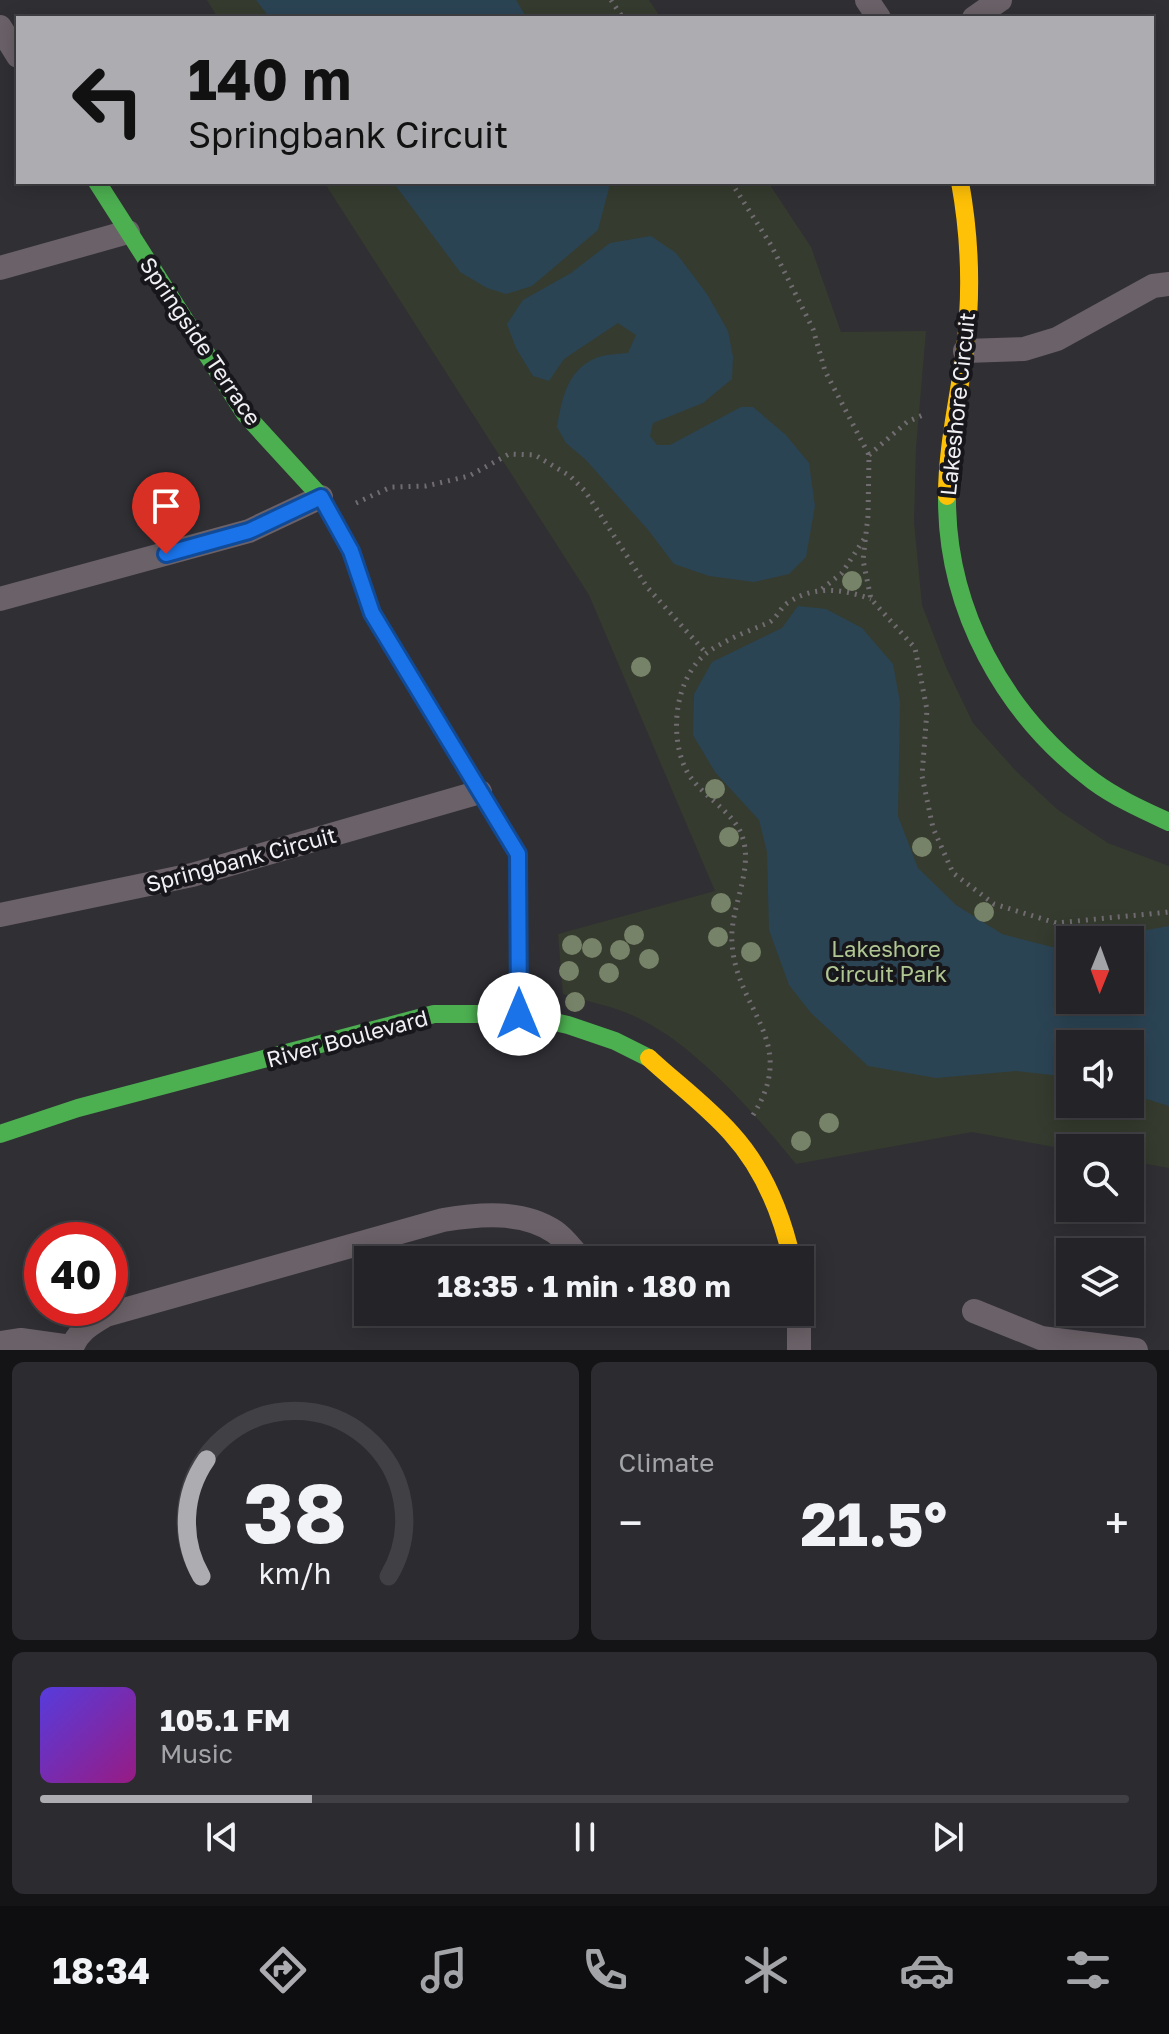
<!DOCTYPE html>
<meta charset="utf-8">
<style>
body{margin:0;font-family:"Golos Text",sans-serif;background:#2c2b2f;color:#f1f3f6;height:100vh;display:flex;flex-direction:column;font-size:30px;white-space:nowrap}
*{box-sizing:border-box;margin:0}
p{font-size:26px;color:#a3a4a7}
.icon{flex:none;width:44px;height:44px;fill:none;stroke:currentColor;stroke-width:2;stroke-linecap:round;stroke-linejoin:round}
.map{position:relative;height:1350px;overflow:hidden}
.drawer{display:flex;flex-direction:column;gap:12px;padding:12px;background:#141315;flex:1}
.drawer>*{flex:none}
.top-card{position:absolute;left:16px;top:16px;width:1138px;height:168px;border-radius:0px;box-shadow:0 4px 20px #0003,0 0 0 2px #414044;background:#adacb1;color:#111;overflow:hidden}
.needle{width:52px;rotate:181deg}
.fabs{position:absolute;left:1056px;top:926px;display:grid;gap:16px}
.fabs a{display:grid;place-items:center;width:88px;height:88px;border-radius:0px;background:#242327;box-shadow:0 4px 20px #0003,0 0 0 2px #414044;font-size:40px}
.speed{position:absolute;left:24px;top:1222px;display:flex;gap:16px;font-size:40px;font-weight:700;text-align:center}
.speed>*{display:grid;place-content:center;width:104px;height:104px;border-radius:50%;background:#242327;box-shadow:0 4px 20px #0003,0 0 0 2px #414044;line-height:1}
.speed .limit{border:12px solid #d22;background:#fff;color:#111}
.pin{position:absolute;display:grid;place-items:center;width:68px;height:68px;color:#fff;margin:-82px -34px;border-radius:50% 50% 50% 0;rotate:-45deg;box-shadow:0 0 8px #0007}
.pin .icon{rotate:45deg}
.me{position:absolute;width:88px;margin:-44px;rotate:0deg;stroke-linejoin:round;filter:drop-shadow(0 0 6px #0008)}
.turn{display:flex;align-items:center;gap:28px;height:168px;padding:0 40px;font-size:36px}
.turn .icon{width:104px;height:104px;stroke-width:2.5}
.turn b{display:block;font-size:56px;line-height:68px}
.big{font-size:60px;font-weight:700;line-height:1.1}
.drawer .tile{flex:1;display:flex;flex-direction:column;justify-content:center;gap:12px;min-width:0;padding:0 28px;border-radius:12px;background:#2c2b2f}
.drawer .dial{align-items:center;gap:0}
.dial svg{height:208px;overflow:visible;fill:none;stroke:#414044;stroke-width:7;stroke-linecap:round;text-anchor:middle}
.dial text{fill:#f1f3f6;stroke:none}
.song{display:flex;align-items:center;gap:24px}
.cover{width:96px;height:96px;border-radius:12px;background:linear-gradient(135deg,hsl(250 70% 55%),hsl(310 70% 35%))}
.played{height:8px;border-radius:4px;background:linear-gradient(90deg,#adacb1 25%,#414044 25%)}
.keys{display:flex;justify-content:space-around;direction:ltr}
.heat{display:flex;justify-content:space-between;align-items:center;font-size:44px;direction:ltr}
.drawer .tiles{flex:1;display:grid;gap:12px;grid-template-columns:1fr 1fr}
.tile:last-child{grid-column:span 2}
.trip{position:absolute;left:354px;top:1246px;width:460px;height:80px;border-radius:0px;background:#242327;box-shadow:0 4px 20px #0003,0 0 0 2px #414044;font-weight:700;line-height:80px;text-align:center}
.tabs{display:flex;height:128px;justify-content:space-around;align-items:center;background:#0e0e10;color:#a3a4a7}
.tabs .icon{width:56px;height:56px}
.tabs .on{color:#adacb1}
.tabs b{font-size:36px;color:#f1f3f6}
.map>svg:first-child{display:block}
.green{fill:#353b2e;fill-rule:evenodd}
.water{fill:#2b4454}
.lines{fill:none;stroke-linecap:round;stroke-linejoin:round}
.path{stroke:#716c71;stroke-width:5;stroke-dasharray:2 6;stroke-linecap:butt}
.street{stroke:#6b6168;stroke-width:24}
.fast{stroke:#4caf50;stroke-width:18}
.slow{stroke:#ffc107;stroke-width:18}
.tree{fill:#778368}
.route-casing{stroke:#114b97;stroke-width:20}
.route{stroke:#1a73e8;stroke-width:14}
.labels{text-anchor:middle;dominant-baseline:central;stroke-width:8;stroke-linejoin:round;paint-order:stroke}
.street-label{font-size:22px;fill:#f1f0f5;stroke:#17161a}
.park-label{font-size:22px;fill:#b1c793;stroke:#17161a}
</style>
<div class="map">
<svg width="1169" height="1350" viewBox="0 0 1169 1350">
<rect width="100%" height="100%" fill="#302f34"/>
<path class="green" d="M207,0h442l12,18h-443z
M324,182h444l43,65 30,85 85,-1 -10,117 -2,74 8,83 24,62 27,56 43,48 42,39 50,33 61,23v302l-39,-7v-13l-60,2 -98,-18 -176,32c-41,-50 -102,-121 -162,-148 -22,-10 -48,-15 -71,-22l-5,-60 157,-43 -126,-296zM1070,940h60v60h-60zM1070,1044h60v60h-60z"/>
<path class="water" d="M256,0h260l11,18h-257z
M393,182h214l2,6 -11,42 -66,56 -26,8 -19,-6 -27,-16z
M651,236l25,17 31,41 21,37 5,26 -1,22 -29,24 -50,20 -3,13 7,9h13l71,-38h12l33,28 23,28 6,43 -9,51 -17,17 -35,8 -45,-6 -35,-12 -25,-33 -63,-71 -20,-17 -9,-16c5,-28 10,-57 39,-69 9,-4 22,-4 32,-5l8,-18 -18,-12 -54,36 -15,22 -16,-5 -17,-28 -9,-24 16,-24 48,-27 39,-30z
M798,606l28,3 36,19 31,36 7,38 -2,114 20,52 38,37 46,29 50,13 18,-3v56h60v-60h-39l78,-14v180l-39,-12v-50h-60v33l-54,-6 -80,7 -68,-12 -57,-53 -22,-28 -20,-55 -2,-78 -8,-32 -44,-48 -22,-37 1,-41 18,-32 70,-34z"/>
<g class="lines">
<path class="path" d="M611,0l12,18
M731,182l40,63 42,84 12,42 44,84 -1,61 -5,44 8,39 44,49 12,62 -5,66 11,52 20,45 41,31 62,19 113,-11
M869,455l38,-33 18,-8
M356,503l35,-16 35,-1 43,-10 40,-22 26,1 35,21 15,15 62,96 59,66
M822,589l20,-16 22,-34
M753,1115c47,-74 -17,-104 -21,-172 -3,-37 26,-78 7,-114 -12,-21 -36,-33 -50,-54 -21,-34 -16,-97 19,-123 17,-12 40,-21 60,-29 10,-5 12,-16 21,-21 26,-17 54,-13 82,-3"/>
<path class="street" d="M867,0l12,18
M974,18l26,-18
M0,27l18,29
M0,268l128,-36
M965,351l59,-2 33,-10 96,-53 16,-2
M0,599l249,-68 72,-34
M0,915l192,-40 288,-83
M974,1311l67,27 95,12
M0,1343l21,-3 50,7
M71,1350c6,-18 19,-26 35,-35l337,-95c36,-6 80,-10 112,12 10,7 18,19 27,28
M799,1350v-38"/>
<path class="fast" d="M97,182l148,232 76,83 30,54 21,62 146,241 1,160
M947,496c-1,113 57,218 146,285 23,17 50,29 76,41
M0,1134l78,-26 356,-94h85l49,11 47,16 34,17"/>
<path class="slow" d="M947,496c0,-50 12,-98 18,-147 7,-56 5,-112 -5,-167
M649,1058c27,25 58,48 82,75 32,35 51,82 61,127"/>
</g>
<g class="tree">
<circle cx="852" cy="581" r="10"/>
<circle cx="641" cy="667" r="10"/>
<circle cx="715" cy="789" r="10"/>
<circle cx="729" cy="837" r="10"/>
<circle cx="922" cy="847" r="10"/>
<circle cx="721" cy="903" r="10"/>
<circle cx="984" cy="912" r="10"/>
<circle cx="634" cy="935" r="10"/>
<circle cx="718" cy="937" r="10"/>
<circle cx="572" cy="945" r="10"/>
<circle cx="592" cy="948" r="10"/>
<circle cx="620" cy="950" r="10"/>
<circle cx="751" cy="952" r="10"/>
<circle cx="649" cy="959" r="10"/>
<circle cx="569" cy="971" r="10"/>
<circle cx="609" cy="973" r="10"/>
<circle cx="575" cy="1002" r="10"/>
<circle cx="829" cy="1123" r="10"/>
<circle cx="801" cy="1141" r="10"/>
</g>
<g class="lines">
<g class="route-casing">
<path id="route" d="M166,554l83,-23 72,-34 30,54 21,62 146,241 1,160"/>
</g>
<use href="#route" class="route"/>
</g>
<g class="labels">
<g class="street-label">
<text transform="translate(201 341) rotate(56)">Springside Terrace</text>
<text transform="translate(957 404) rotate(-84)">Lakeshore Circuit</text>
<text transform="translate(241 859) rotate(-15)">Springbank Circuit</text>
<text transform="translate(347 1038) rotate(-15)">River Boulevard</text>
</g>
<g class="park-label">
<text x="886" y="948">Lakeshore<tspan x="886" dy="25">Circuit Park</tspan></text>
</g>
</g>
</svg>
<div class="fabs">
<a><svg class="needle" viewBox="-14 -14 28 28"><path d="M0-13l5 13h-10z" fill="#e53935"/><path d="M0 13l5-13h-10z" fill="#a3a4a7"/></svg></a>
<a><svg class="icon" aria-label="sound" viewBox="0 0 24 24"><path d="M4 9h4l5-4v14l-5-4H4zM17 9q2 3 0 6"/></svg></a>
<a><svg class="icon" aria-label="search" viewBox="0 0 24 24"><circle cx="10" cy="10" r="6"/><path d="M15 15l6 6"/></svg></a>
<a><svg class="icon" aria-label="layers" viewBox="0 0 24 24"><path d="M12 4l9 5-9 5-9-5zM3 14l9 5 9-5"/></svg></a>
</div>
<div class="speed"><div class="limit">40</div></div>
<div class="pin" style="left:166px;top:554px;background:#d93025"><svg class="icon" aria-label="arrive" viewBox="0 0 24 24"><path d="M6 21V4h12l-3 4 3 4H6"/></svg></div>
<svg class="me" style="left:519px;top:1014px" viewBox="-20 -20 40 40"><circle r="19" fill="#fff"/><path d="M0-13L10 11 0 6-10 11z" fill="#1a73e8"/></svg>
<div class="trip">18:35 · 1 min · 180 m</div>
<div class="top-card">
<div class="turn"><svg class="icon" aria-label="left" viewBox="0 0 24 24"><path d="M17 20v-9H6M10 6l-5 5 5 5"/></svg><div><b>140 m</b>Springbank Circuit</div></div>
</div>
</div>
<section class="drawer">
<div class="tiles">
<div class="tile dial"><svg viewBox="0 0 100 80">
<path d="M14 69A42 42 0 1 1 86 69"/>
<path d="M14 69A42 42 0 0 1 16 24" stroke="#adacb1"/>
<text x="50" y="56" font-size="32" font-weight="700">38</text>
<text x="50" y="72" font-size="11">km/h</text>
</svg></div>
<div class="tile"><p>Climate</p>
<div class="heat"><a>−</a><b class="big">21.5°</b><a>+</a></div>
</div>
<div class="tile">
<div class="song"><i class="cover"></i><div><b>105.1 FM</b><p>Music</p></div></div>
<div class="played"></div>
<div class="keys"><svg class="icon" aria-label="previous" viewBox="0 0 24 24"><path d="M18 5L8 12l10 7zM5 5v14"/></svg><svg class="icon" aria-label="pause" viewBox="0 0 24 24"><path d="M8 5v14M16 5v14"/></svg><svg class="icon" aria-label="next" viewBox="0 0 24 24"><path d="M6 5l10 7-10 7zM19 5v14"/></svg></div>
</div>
</div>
</section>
<nav class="tabs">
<b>18:34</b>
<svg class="icon on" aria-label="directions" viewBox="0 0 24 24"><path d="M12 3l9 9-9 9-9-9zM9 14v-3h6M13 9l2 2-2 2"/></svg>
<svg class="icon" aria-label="music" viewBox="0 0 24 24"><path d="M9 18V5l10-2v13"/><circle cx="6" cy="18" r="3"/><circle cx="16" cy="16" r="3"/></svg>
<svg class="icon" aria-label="phone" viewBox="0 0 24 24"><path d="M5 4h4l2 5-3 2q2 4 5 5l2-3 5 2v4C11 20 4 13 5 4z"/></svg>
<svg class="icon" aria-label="climate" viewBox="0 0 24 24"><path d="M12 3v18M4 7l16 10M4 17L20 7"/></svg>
<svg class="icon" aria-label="car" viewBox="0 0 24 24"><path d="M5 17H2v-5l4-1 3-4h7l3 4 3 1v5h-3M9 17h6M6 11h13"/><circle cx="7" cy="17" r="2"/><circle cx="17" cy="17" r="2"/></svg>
<svg class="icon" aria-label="filters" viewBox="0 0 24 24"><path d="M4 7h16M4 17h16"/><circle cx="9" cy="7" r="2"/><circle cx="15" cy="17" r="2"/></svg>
</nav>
